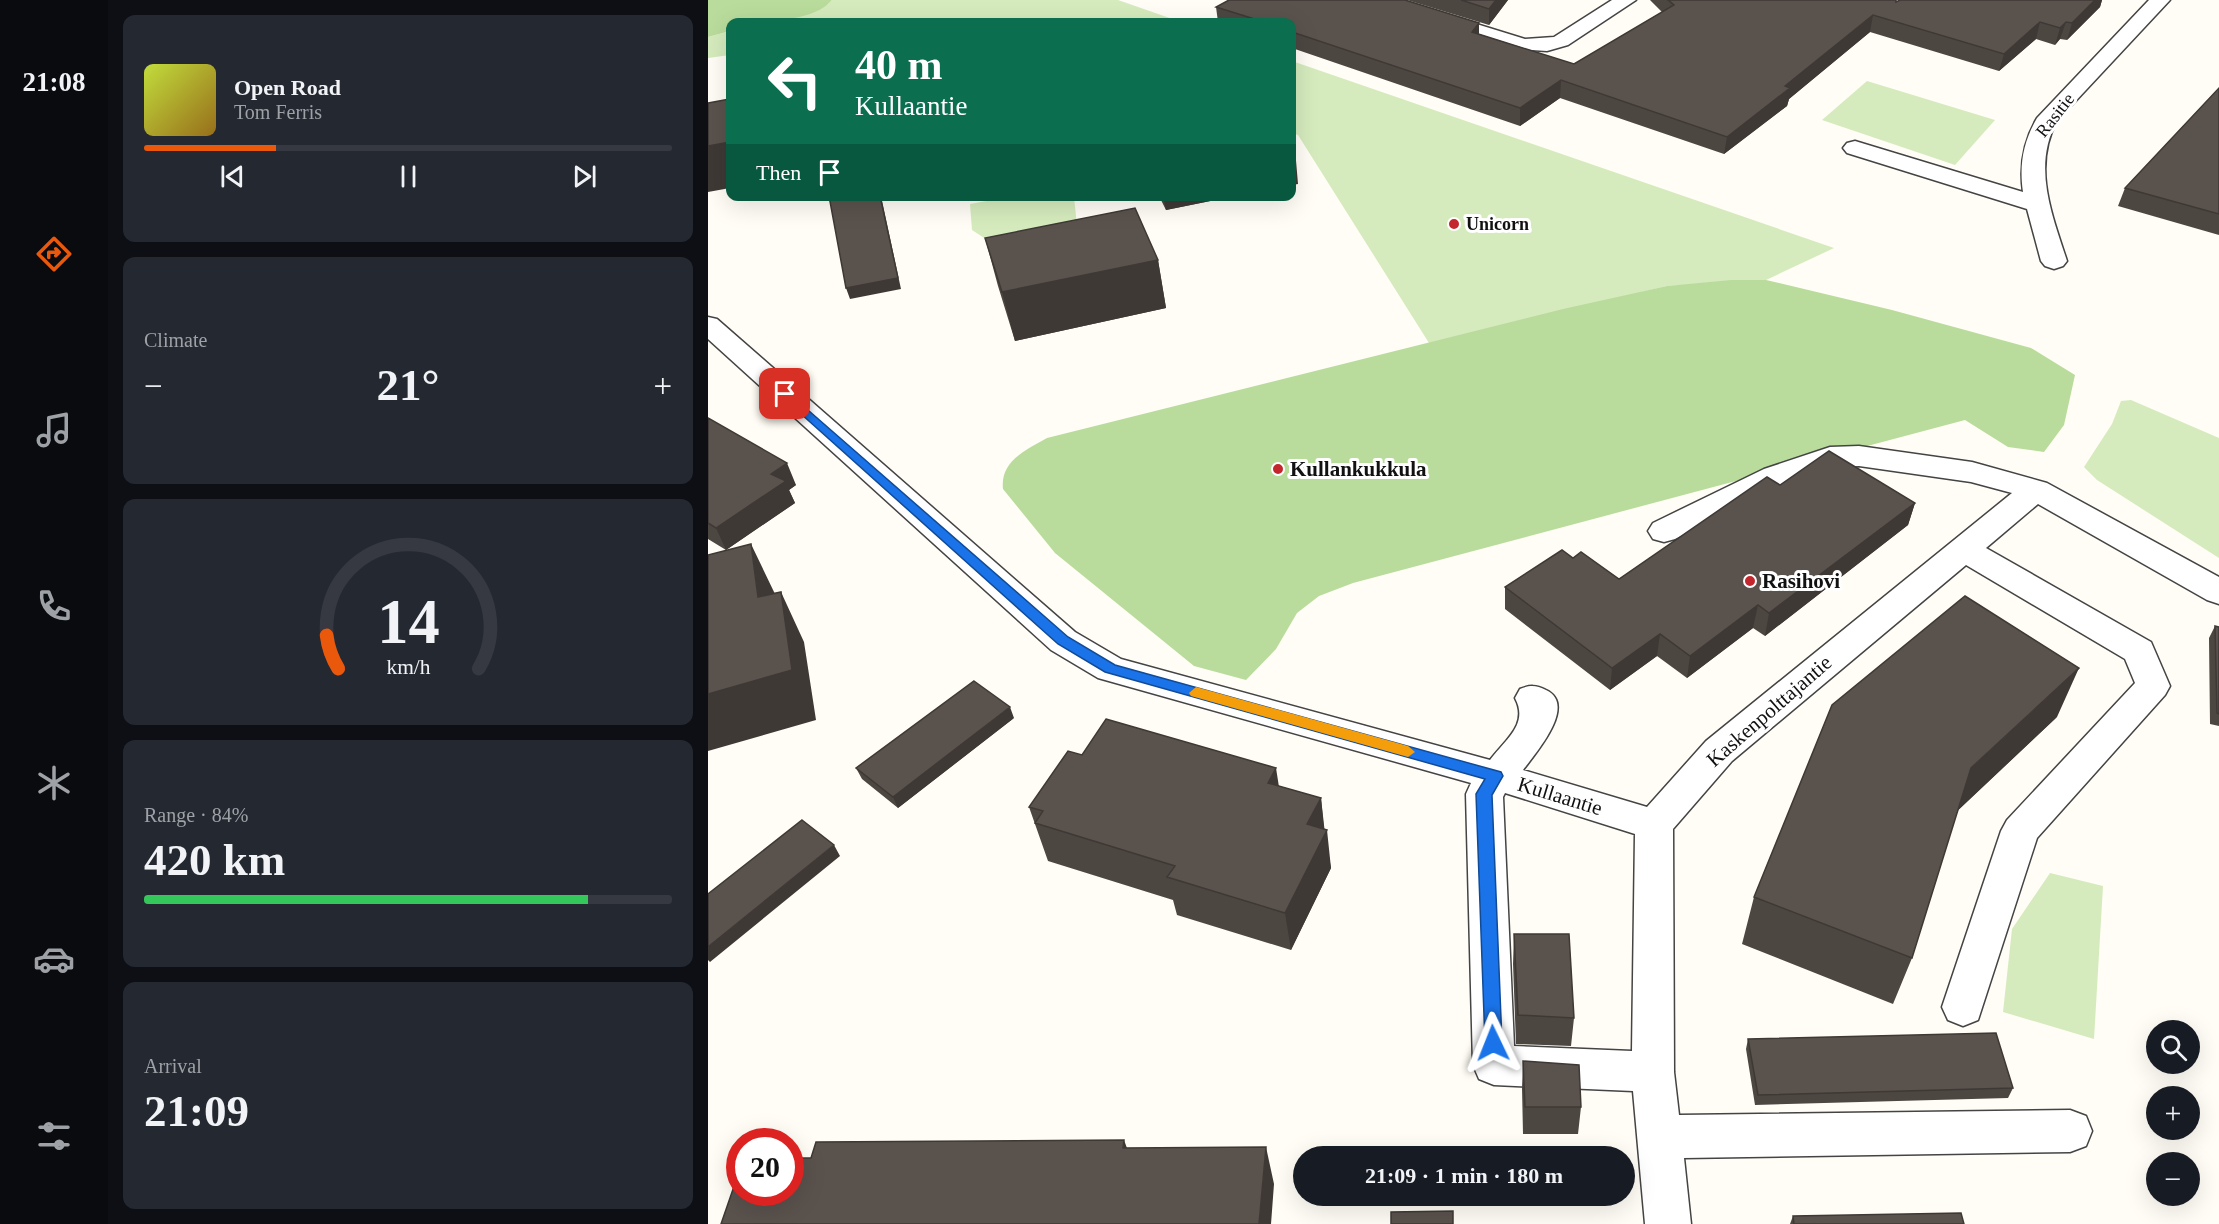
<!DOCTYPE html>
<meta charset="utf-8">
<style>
body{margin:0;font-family:Georgia,serif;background:#242831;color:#f1f3f6;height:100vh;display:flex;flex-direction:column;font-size:22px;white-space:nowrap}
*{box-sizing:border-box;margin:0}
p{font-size:20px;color:#9ea1a6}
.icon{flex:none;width:33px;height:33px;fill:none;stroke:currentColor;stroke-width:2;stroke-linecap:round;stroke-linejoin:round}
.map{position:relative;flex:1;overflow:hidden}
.side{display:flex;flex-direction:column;gap:15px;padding:15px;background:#0d0f14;width:600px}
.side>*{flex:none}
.banner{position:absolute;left:18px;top:18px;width:570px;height:183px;border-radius:12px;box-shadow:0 6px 24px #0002;background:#0b6e4f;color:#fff;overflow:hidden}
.controls{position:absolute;left:1438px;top:1020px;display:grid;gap:12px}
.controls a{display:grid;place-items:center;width:54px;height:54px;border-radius:50%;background:#171b24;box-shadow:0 6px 24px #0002;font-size:30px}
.speed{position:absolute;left:18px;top:1128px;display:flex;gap:12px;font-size:30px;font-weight:700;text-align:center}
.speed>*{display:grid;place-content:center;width:78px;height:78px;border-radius:50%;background:#171b24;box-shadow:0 6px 24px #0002;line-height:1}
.speed .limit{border:9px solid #d22;background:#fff;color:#111}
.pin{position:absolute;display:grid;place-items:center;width:51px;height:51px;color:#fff;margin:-26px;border-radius:12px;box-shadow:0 3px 9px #0006}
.me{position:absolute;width:66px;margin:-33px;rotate:358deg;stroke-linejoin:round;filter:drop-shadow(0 0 4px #0008)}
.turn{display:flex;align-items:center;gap:21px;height:126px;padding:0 30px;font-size:27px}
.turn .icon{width:78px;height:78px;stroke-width:2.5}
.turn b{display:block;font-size:42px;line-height:51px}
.then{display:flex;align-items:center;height:57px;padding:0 30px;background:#0003;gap:12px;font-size:22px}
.big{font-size:45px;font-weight:700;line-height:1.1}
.side .widget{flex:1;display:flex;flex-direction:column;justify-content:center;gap:9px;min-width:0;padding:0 21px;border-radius:12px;background:#242831}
.side .dial{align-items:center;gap:0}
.dial svg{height:156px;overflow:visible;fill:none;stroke:#363941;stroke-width:7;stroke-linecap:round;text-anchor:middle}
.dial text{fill:#f1f3f6;stroke:none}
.song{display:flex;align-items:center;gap:18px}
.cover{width:72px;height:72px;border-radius:9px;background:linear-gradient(135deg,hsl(70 70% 55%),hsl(40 70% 35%))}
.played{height:6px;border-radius:3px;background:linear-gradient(90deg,#ea580c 25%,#363941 25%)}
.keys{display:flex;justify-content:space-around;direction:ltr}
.heat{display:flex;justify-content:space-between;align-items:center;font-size:33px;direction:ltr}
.charge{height:9px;border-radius:4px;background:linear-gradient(90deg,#34c759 84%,#363941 0)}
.trip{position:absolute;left:585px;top:1146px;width:342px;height:60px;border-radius:30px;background:#171b24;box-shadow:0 6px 24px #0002;font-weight:700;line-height:60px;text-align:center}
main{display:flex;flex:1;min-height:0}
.menu{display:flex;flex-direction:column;width:108px;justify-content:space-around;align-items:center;background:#090b0e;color:#9ea1a6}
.menu .icon{width:42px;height:42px}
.menu .on{color:#ea580c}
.menu b{font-size:27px;color:#f1f3f6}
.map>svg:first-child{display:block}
.green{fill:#d5ebbd}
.forest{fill:#b9dc9c}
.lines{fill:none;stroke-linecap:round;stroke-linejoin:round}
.minor-casing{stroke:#444;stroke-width:3}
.minor{fill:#fff;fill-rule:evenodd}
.wall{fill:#4d4742}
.shaded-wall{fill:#3f3936}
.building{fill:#5a524d;stroke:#3f3936;stroke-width:1.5}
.route{fill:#1a73e8;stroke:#114b97;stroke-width:1.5}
.slow{fill:#f59e0b}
.poi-dot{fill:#c4262e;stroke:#fff;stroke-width:2}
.labels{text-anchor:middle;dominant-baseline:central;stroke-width:6;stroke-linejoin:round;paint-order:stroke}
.far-street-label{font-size:18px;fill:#111;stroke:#fff}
.far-poi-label{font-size:18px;font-weight:bold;fill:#111;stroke:#fff;text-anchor:start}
.poi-label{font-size:21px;font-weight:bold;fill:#111;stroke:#fff;text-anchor:start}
.street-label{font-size:21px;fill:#111;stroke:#fff}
</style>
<main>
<nav class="menu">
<b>21:08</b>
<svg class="icon on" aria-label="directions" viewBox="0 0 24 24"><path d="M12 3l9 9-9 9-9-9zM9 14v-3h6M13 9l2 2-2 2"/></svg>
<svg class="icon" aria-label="music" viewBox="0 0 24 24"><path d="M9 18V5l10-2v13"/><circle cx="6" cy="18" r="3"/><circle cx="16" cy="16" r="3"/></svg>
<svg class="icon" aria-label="phone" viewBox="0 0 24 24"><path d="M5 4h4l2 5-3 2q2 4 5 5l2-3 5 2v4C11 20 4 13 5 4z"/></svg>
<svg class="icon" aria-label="climate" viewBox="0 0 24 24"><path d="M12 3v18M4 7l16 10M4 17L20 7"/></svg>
<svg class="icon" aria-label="car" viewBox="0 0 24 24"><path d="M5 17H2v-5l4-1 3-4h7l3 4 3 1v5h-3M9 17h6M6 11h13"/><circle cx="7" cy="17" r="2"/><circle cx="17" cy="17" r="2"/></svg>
<svg class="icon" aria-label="filters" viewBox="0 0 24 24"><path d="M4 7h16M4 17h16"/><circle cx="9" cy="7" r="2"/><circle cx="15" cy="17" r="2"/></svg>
</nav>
<section class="side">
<div class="widget">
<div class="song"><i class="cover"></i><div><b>Open Road</b><p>Tom Ferris</p></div></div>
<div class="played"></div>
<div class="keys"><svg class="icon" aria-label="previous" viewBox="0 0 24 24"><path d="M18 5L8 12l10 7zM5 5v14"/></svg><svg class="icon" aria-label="pause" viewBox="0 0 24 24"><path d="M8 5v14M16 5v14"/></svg><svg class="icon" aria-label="next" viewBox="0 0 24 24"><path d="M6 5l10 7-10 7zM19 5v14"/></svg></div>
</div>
<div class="widget"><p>Climate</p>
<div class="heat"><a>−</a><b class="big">21°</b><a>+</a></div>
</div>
<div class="widget dial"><svg viewBox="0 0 100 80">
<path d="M14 69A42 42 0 1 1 86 69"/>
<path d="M14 69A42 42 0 0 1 8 52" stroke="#ea580c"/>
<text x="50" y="56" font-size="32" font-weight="700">14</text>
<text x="50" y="72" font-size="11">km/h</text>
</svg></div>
<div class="widget"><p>Range · 84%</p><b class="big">420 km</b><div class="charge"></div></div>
<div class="widget"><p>Arrival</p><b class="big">21:09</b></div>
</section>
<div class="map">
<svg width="1511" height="1224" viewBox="0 0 1511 1224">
<rect width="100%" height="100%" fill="#fffdf5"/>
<path class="green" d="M124,0h286l63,22h-239l-6,-2 -15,2h-154l61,-18z
M22,31v24l-22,3v-21z
M584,61l542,187 -68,32 -99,6 -238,57 -131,-208 -6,-2z
M1159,81l128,39 -40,45 -133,-45z
M300,197h66l4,38 -77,14 -29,-19 -2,-26z
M1423,400l88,38v120l-122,-78 -13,-13 28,-43 9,-23z
M1342,873l53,13 -9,153 -91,-27 9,-83z"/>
<path class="forest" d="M0,0h124c-19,23 -74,22 -102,22v9l-22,6z
M1023,280h35l126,30 139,38 44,27 -11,50 -20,27 -36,-5 -43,-27 -612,163 -34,13 -22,17 -21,36 -30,31 -52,-14 -139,-113 -52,-64c-3,-28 23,-39 44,-51l516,-129 104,-23z"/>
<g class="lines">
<g class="minor-casing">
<path id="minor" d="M660,0h31l126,39 29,-2 58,-37h24l-68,45 -21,6 -30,-2 -146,-45z
M1441,0h21l-113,121c-25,45 -5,94 10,140l-4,5 -9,3 -9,-3 -4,-5 -14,-52 -180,-56 -4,-5 4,-5 8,-2 168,51c-4,-27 0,-50 14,-74z
M0,317l9,2 358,313 46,27 369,101c16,-21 39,-36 25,-62l5,-9c10,-4 16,-4 26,1 32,15 -11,64 -23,80l124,37 59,-66 306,-248 -41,-11 -112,-16 -26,1 -47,16 -111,56 -11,3 -11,-3 -5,-8 5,-8 111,-54 66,-22 29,-1 113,16 75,21 172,94v27l-12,-4 -169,-96 -52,44 165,94 19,44 -5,9 -128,143 -59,182 -15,6 -15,-6 -6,-13 59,-176 6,-11 128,-137 -10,-24 -159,-94 -234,196 -59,68 1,243 5,43 391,-5 16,6 6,15 -6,15 -16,6 -386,6 7,66h-46l-12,-133 -139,-6 -15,-6 -6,-14 -7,-271 5,-11 -373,-105 -47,-28 -343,-311zM797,793l130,41 -3,217 -118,-5 -11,-249z"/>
</g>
<use href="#minor" class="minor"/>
</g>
<path class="wall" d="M699,0h101l-19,25z
M942,0h246v2l4,-2h202l-2,7 -33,33 -7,-1 -5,6 -19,-6 -37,32 -129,-39 -81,67 -2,7 -63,48 -164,-56 -40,28 -228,-78v-26h-74l-2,-15 263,16v11l95,30 88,-52z
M1511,88v147l-101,-29 7,-18z
M451,196h76l-69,14z
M277,238l173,22 8,48 -151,33 -17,-55z
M0,418l88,67 -7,5 6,13 -69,47 -18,-11z
M1072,485l135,18 -7,22 -143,111 -12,-8 -66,50 -30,-22 -47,34 -105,-81v-22l68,-29 46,21z
M1507,626l4,1v99l-9,-2 -1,-86z
M1349,717l-100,94 -45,147 -19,46 -151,-60 12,-47z
M306,718l-116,90 -36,-29 -6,-11z
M374,755l197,31 42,12 3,32 7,38 -40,82 -114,-35 -4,-15 -125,-39 -19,-54z
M806,934l60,84 -3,28 -55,-2 -3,-80z
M1040,1039l265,49 -5,10 -253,7 -9,-56z
M815,1061l58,46 -3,27h-55l-1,-46z
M1085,1216l171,8h-174z"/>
<path class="shaded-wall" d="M788,0h12l-19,25v-16z
M1387,0h7l-2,7 -33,33 5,-17z
M1165,15l-3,17 -81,67 -2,7 -63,48 3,-17 58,-51z
M1332,22l-4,17 -37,32 5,-17z
M1358,22l-6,17 -5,6 5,-17z
M771,23v17l-7,-8z
M853,80l-1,18 -40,28v-18z
M586,137l4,47 -6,1v-47z
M22,142v46l-22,4v-46z
M172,196h1l20,93 -51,10 -4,-11z
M455,196h72l-69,14z
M450,260l8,48 -151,33 -13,-49z
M79,463l9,22 -7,5 6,13 -69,47 -10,-22 55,-54z
M1207,503l-7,22 -143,111 4,-23z
M43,544l24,50 -17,3z
M73,592l23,50 12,78 -108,31v-57z
M1050,605l-5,23 -66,50 3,-22z
M952,634l-3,22 -47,34 2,-22z
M1371,668l-22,49 -106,100 20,-49z
M302,707l4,11 -116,90 -5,-11z
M568,768l6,38 -14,-23z
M613,798l4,36 2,-4 4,38 -40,82 -6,-37 22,-89z
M126,845l6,11 -130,106 -2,-2v-13z
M416,1140l14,38 -15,-30z
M558,1147l8,37 -3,40h-12z"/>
<path class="building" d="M521,0h176l74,23 -7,9 102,32 100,-59 -6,-5h228v2l4,-2h195l-23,23 -6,-1 -6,6 -20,-6 -36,32 -131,-39 -88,71 5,2 -63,49 -166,-57 -41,28 -228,-76v-10h-28l-48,-15z
M753,0h35l-7,9z
M1511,88v126l-94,-26z
M22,99v43l-22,4v-43z
M121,196h51l18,82 -52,10z
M427,208l23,52 -156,32 -17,-54z
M0,418l79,45 -16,11 15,7 -70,47 -8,-5z
M1121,451l86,52 -146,110 -11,-8 -68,51 -30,-22 -48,34 -107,-81 57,-37 11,8 8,-6 38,27 148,-102 13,8z
M43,544l7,53 23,-5 11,78 -84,24v-139z
M1257,596l114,72 -108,100 -59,190 -158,-61 78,-192z
M1507,626l4,1v87l-2,-1z
M266,681l36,26 -117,90 -37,-29z
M398,719l170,49 -8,15 53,15 -14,26 20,6 -42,83 -118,-36 8,-11 -140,-43 8,-12 -14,-4 39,-56 14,4z
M94,820l32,25 -126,102v-53z
M806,934h55l5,84 -56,-3z
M1288,1033l17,55 -255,7 -10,-56z
M815,1061l56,4 2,42h-56z
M416,1140l-1,8 143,-1 -7,77h-538l19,-55v23h50v-34h21l5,-16z
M745,1211v13h-62v-12z
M1253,1213l3,11h-170l-1,-8z"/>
<path class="route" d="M77,390l283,247 47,28 386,107 2,4 -11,19 10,248 -2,5 -7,3 -6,-3 -2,-5 -9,-249 9,-15 -380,-107 -47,-28 -277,-248 -2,-2z"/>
<path class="slow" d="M488,687l212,59 7,6 -7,5 -217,-61 -2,-3z"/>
<g class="poi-dot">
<circle cx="746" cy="224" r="6"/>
<circle cx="570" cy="469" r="6"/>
<circle cx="1042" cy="581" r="6"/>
</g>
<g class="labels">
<g class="far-street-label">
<text transform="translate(1347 115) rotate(-52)">Rasitie</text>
</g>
<g class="far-poi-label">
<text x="758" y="224">Unicorn</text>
</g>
<g class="poi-label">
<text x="582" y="469">Kullankukkula</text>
<text x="1054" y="581">Rasihovi</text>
</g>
<g class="street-label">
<text transform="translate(1061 711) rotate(-41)">Kaskenpolttajantie</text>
<text transform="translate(852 796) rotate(17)">Kullaantie</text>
</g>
</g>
</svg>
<div class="controls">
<a><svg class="icon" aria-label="search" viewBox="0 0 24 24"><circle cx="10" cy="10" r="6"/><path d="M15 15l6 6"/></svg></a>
<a>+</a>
<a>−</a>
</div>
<div class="speed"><div class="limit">20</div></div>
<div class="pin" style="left:77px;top:394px;background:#d93025"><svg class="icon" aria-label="arrive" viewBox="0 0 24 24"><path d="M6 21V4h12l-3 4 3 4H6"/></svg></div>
<svg class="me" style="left:785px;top:1043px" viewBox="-20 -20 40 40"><path d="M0-17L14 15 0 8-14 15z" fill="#1a73e8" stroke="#fff" stroke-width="4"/></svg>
<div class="trip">21:09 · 1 min · 180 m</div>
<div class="banner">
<div class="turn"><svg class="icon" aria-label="left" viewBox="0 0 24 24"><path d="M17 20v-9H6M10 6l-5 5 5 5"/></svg><div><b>40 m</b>Kullaantie</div></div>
<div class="then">Then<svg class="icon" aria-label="arrive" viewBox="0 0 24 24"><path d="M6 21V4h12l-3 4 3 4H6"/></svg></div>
</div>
</div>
</main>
